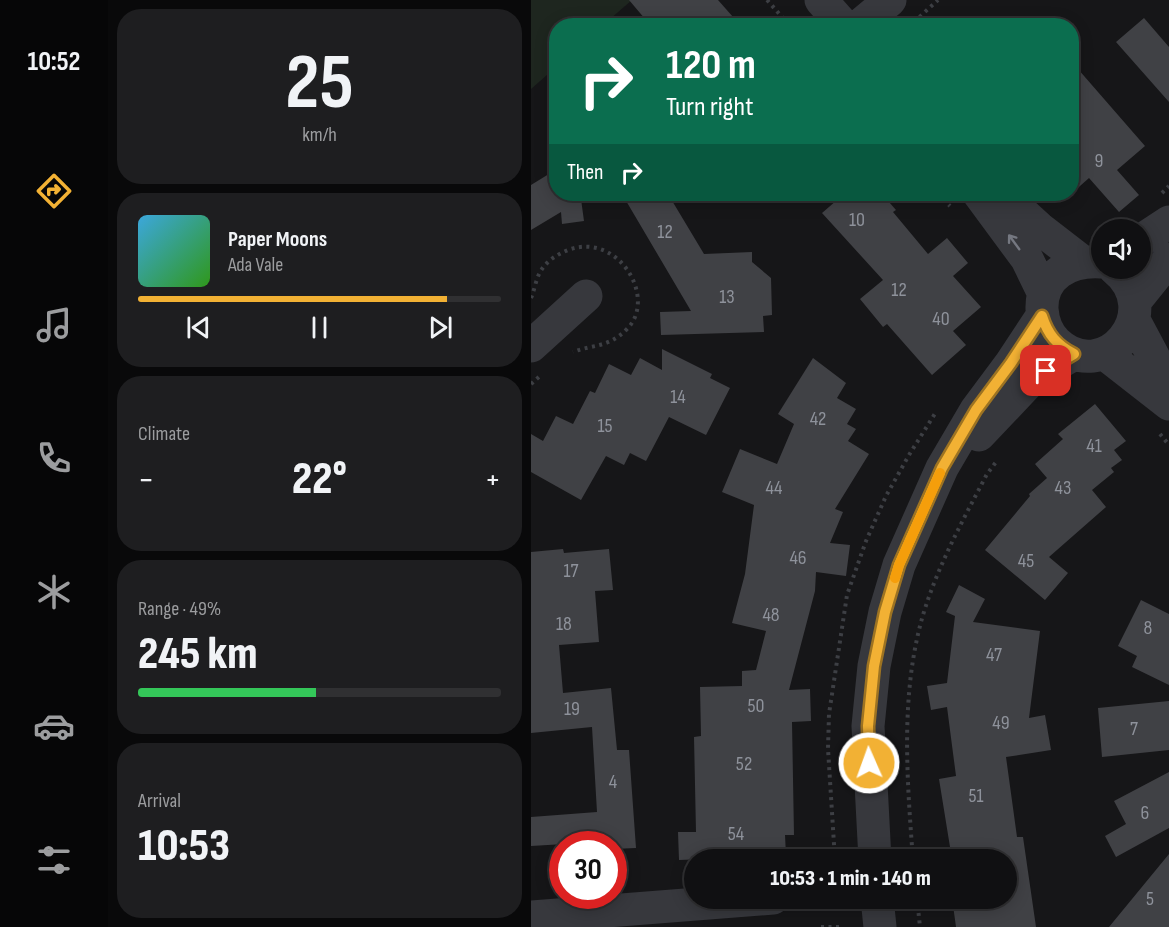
<!DOCTYPE html>
<meta charset="utf-8">
<style>
body{margin:0;font-family:"Sofia Sans Condensed",sans-serif;background:#1e1e20;color:#f1f3f6;height:100vh;display:flex;flex-direction:column;font-size:22px;white-space:nowrap}
*{box-sizing:border-box;margin:0}
p{font-size:20px;color:#9c9d9f}
.icon{flex:none;width:33px;height:33px;fill:none;stroke:currentColor;stroke-width:2;stroke-linecap:round;stroke-linejoin:round}
.map{position:relative;flex:1;overflow:hidden}
.panel{display:flex;flex-direction:column;gap:9px;padding:9px;background:#09090a;width:423px}
.panel>*{flex:none}
.guide{position:absolute;left:18px;top:18px;width:530px;height:183px;border-radius:24px;box-shadow:0 3px 15px #0003,0 0 0 2px #303032;background:#0b6e4f;color:#fff;overflow:hidden}
.tools{position:absolute;left:560px;top:219px;display:grid;gap:12px}
.tools a{display:grid;place-items:center;width:60px;height:60px;border-radius:50%;background:#101012;box-shadow:0 3px 15px #0003,0 0 0 2px #303032;font-size:30px}
.speed{position:absolute;left:18px;top:831px;display:flex;gap:12px;font-size:30px;font-weight:700;text-align:center}
.speed>*{display:grid;place-content:center;width:78px;height:78px;border-radius:50%;background:#101012;box-shadow:0 3px 15px #0003,0 0 0 2px #303032;line-height:1}
.speed .limit{border:9px solid #d22;background:#fff;color:#111}
.pin{position:absolute;display:grid;place-items:center;width:51px;height:51px;color:#fff;margin:-26px;border-radius:12px;box-shadow:0 3px 9px #0006}
.me{position:absolute;width:66px;margin:-33px;rotate:358deg;stroke-linejoin:round;filter:drop-shadow(0 0 4px #0008)}
.turn{display:flex;align-items:center;gap:21px;height:126px;padding:0 18px;font-size:27px}
.turn .icon{width:78px;height:78px;stroke-width:2.5}
.turn b{display:block;font-size:42px;line-height:51px}
.then{display:flex;align-items:center;height:57px;padding:0 18px;background:#0003;gap:12px;font-size:22px}
.big{font-size:45px;font-weight:800;line-height:1.1}
.panel .widget{flex:1;display:flex;flex-direction:column;justify-content:center;gap:9px;min-width:0;padding:0 21px;border-radius:24px;background:#1e1e20}
.panel .dial{align-items:center;gap:0}
.dial b{font-size:78px;line-height:1}
.song{display:flex;align-items:center;gap:18px}
.cover{width:72px;height:72px;border-radius:9px;background:linear-gradient(135deg,hsl(200 70% 55%),hsl(110 70% 35%))}
.played{height:6px;border-radius:3px;background:linear-gradient(90deg,#f2b134 85%,#303032 85%)}
.keys{display:flex;justify-content:space-around;direction:ltr}
.heat{display:flex;justify-content:space-between;align-items:center;font-size:33px;direction:ltr}
.charge{height:9px;border-radius:4px;background:linear-gradient(90deg,#34c759 49%,#303032 0)}
.trip{position:absolute;left:153px;top:849px;width:333px;height:60px;border-radius:30px;background:#101012;box-shadow:0 3px 15px #0003,0 0 0 2px #303032;font-weight:800;line-height:60px;text-align:center}
main{display:flex;flex:1;min-height:0}
.tab-bar{display:flex;flex-direction:column;width:108px;justify-content:space-around;align-items:center;background:#060607;color:#9c9d9f}
.tab-bar .icon{width:42px;height:42px}
.tab-bar .active{color:#f2b134}
.tab-bar b{font-size:27px;color:#f1f3f6}
.map>svg:first-child{display:block}
.green{fill:#1e261f}
.building{fill:#404145}
.lines{fill:none;stroke-linecap:round;stroke-linejoin:round}
.path{stroke:#3d3f44;stroke-width:4;stroke-dasharray:3 4.5;stroke-linecap:butt}
.minor{stroke:#37383d;stroke-width:33}
.oneway{stroke:#757881}
.route-casing{stroke:#9d7322;stroke-width:15}
.route{stroke:#f2b134;stroke-width:10}
.slow{stroke:#f59e0b;stroke-width:10}
.labels{text-anchor:middle;dominant-baseline:central;stroke-width:4.5;stroke-linejoin:round;paint-order:stroke}
.number-label{font-size:20px;fill:#8e929b}
</style>
<main>
<nav class="tab-bar">
<b>10:52</b>
<svg class="icon active" aria-label="directions" viewBox="0 0 24 24"><path d="M12 3l9 9-9 9-9-9zM9 14v-3h6M13 9l2 2-2 2"/></svg>
<svg class="icon" aria-label="music" viewBox="0 0 24 24"><path d="M9 18V5l10-2v13"/><circle cx="6" cy="18" r="3"/><circle cx="16" cy="16" r="3"/></svg>
<svg class="icon" aria-label="phone" viewBox="0 0 24 24"><path d="M5 4h4l2 5-3 2q2 4 5 5l2-3 5 2v4C11 20 4 13 5 4z"/></svg>
<svg class="icon" aria-label="climate" viewBox="0 0 24 24"><path d="M12 3v18M4 7l16 10M4 17L20 7"/></svg>
<svg class="icon" aria-label="car" viewBox="0 0 24 24"><path d="M5 17H2v-5l4-1 3-4h7l3 4 3 1v5h-3M9 17h6M6 11h13"/><circle cx="7" cy="17" r="2"/><circle cx="17" cy="17" r="2"/></svg>
<svg class="icon" aria-label="filters" viewBox="0 0 24 24"><path d="M4 7h16M4 17h16"/><circle cx="9" cy="7" r="2"/><circle cx="15" cy="17" r="2"/></svg>
</nav>
<section class="panel">
<div class="widget dial"><b>25</b><p>km/h</p></div>
<div class="widget">
<div class="song"><i class="cover"></i><div><b>Paper Moons</b><p>Ada Vale</p></div></div>
<div class="played"></div>
<div class="keys"><svg class="icon" aria-label="previous" viewBox="0 0 24 24"><path d="M18 5L8 12l10 7zM5 5v14"/></svg><svg class="icon" aria-label="pause" viewBox="0 0 24 24"><path d="M8 5v14M16 5v14"/></svg><svg class="icon" aria-label="next" viewBox="0 0 24 24"><path d="M6 5l10 7-10 7zM19 5v14"/></svg></div>
</div>
<div class="widget"><p>Climate</p>
<div class="heat"><a>−</a><b class="big">22°</b><a>+</a></div>
</div>
<div class="widget"><p>Range · 49%</p><b class="big">245 km</b><div class="charge"></div></div>
<div class="widget"><p>Arrival</p><b class="big">10:53</b></div>
</section>
<div class="map">
<svg width="638" height="927" viewBox="0 0 638 927">
<rect width="100%" height="100%" fill="#161618"/>
<path class="green" d="M0,0h101l-29,25 -46,1 -1,41 -25,22z"/>
<path class="building" d="M98,0h89l23,26h-90z
M613,18l25,29v55l-53,-60z
M540,61l74,85 -28,24 22,25 -20,17 -30,-34 -18,16z
M26,169v25h32l-8,5 3,22 -22,3 -1,-12 -30,18v-45z
M91,194h46l36,60 48,-2v10l19,16 1,37 -9,1 1,16 -103,3 -1,-23 31,-1z
M313,194h38l14,16 -3,2 35,42 19,-16 21,25 -15,13 28,31 -28,24 13,14 -34,30 -45,-51 -4,3 -23,-28 23,-19 -61,-67z
M131,349l50,25 -2,4 20,10 -24,47 -37,-18 -23,44 -16,-8 -6,12 -18,-9 -25,44 -50,-28v-38l12,7 13,-25 17,8 17,-33 5,2 14,-29 22,11 9,-17 22,12z
M282,358l33,25 -9,15 19,11 -9,15 9,5 -8,12 21,13 -34,55 8,3 -13,31 20,2 -4,31 -30,-4 -1,19 -26,99 21,-1 1,32 -19,1 2,113h-9l1,20h-55l1,3 -53,2 -1,-28h18l-2,-95 7,-1 -1,-49 42,-1v-15l14,-1 10,-39 -34,-8 13,-49 9,-69 -32,-13 18,-43 37,15 17,-40 -16,-10z
M564,404l31,37 -12,9 8,10 -11,8 3,4 -22,18 14,17 -57,50 19,16 -23,27 -60,-50 45,-54 -1,-2 18,-16 -12,-14 28,-25 -5,-5z
M32,549l1,4 45,-4 4,41 -18,1 4,51 -40,3 4,48 48,-5 6,62h12l7,98 -23,1v-5h-15v-2l-67,4v-29l66,-5 -5,-85 -61,6v-181z
M428,585l26,14 -12,23 67,9 -11,87 16,-3 6,35 -45,7 11,80h6l13,90h-80l-4,-29h55v-38h-60l-2,-12 5,-1 -11,-68 17,-3 -9,-69 -16,3 -4,-24 20,-3 8,-67 -9,-4z
M610,600l28,14v71l-37,-18 5,-11 -19,-10z
M638,701v49l-67,7 -4,-49z
M638,772v56l-53,29 -11,-21 21,-12 -12,-23z
M638,854v73h-60z"/>
<g class="lines">
<path class="path" d="M236,0l23,26
M383,22l24,-22
M631,193l7,-7
M407,194l12,12
M567,229l16,-3
M0,298c4,-9 5,-21 11,-29 6,-9 16,-15 26,-19 50,-19 90,48 59,79 -19,19 -33,15 -54,23
M0,384l9,-8
M629,434l9,11
M304,860l-7,-111 1,-35 18,-119 19,-54 20,-45 23,-41 27,-43
M382,860c-6,-81 -13,-166 10,-245 15,-50 40,-95 64,-141l9,-12
M386,898l3,29
M290,927h20"/>
<path class="minor" d="M290,0l23,26
M328,26l31,-26
M448,194l48,65 16,33
M471,194l37,34 44,34
M609,241l29,-19
M570,262c-31,-2 -60,13 -59,47 1,13 5,24 14,33 47,46 113,-30 58,-74
M606,299l32,-40
M604,322l34,64
M0,346l55,-50
M574,354l64,50
M448,435l53,-56 42,-25
M344,860l-7,-134 6,-60 11,-54 14,-47 43,-97 34,-58 35,-47 31,-47
M346,898l3,29
M0,917l242,-19"/>
</g>
<defs><path id="oneway-shaft" d="M-6 0H5M1.5-3L5.5 0L1.5 3" fill="none" stroke-width="1.6" stroke-linecap="round" stroke-linejoin="round" transform="scale(1.5)"/></defs>
<use class="oneway" href="#oneway-shaft" transform="translate(483 242) rotate(-126)"/>
<g class="lines">
<g class="route-casing">
<path id="route" d="M338,763l-1,-37 6,-60 11,-54 14,-47 43,-97 34,-58 35,-47 31,-47c6,19 15,29 32,38l-28,17"/>
</g>
<use href="#route" class="route"/>
<path class="slow" d="M364,578l4,-13 41,-92"/>
</g>
<g class="labels">
<g class="number-label">
<text x="568" y="161">9</text>
<text x="326" y="220">10</text>
<text x="134" y="232">12</text>
<text x="368" y="290">12</text>
<text x="196" y="297">13</text>
<text x="410" y="319">40</text>
<text x="147" y="397">14</text>
<text x="287" y="419">42</text>
<text x="74" y="426">15</text>
<text x="563" y="446">41</text>
<text x="243" y="488">44</text>
<text x="532" y="488">43</text>
<text x="267" y="558">46</text>
<text x="495" y="561">45</text>
<text x="40" y="571">17</text>
<text x="240" y="615">48</text>
<text x="33" y="624">18</text>
<text x="617" y="628">8</text>
<text x="463" y="655">47</text>
<text x="225" y="706">50</text>
<text x="41" y="709">19</text>
<text x="470" y="723">49</text>
<text x="603" y="729">7</text>
<text x="213" y="764">52</text>
<text x="82" y="782">4</text>
<text x="445" y="796">51</text>
<text x="614" y="813">6</text>
<text x="205" y="834">54</text>
<text x="619" y="899">5</text>
</g>
</g>
</svg>
<div class="tools">
<a><svg class="icon" aria-label="sound" viewBox="0 0 24 24"><path d="M4 9h4l5-4v14l-5-4H4zM17 9q2 3 0 6"/></svg></a>
</div>
<div class="speed"><div class="limit">30</div></div>
<div class="pin" style="left:515px;top:371px;background:#d93025"><svg class="icon" aria-label="arrive" viewBox="0 0 24 24"><path d="M6 21V4h12l-3 4 3 4H6"/></svg></div>
<svg class="me" style="left:338px;top:763px" viewBox="-20 -20 40 40"><circle r="17" fill="#f2b134" stroke="#fff" stroke-width="3"/><path d="M0-11L8 9 0 5-8 9z" fill="#fff"/></svg>
<div class="trip">10:53 · 1 min · 140 m</div>
<div class="guide">
<div class="turn"><svg class="icon" aria-label="right" viewBox="0 0 24 24"><path d="M7 20v-9h11M14 6l5 5-5 5"/></svg><div><b>120 m</b>Turn right</div></div>
<div class="then">Then<svg class="icon" aria-label="right" viewBox="0 0 24 24"><path d="M7 20v-9h11M14 6l5 5-5 5"/></svg></div>
</div>
</div>
</main>
